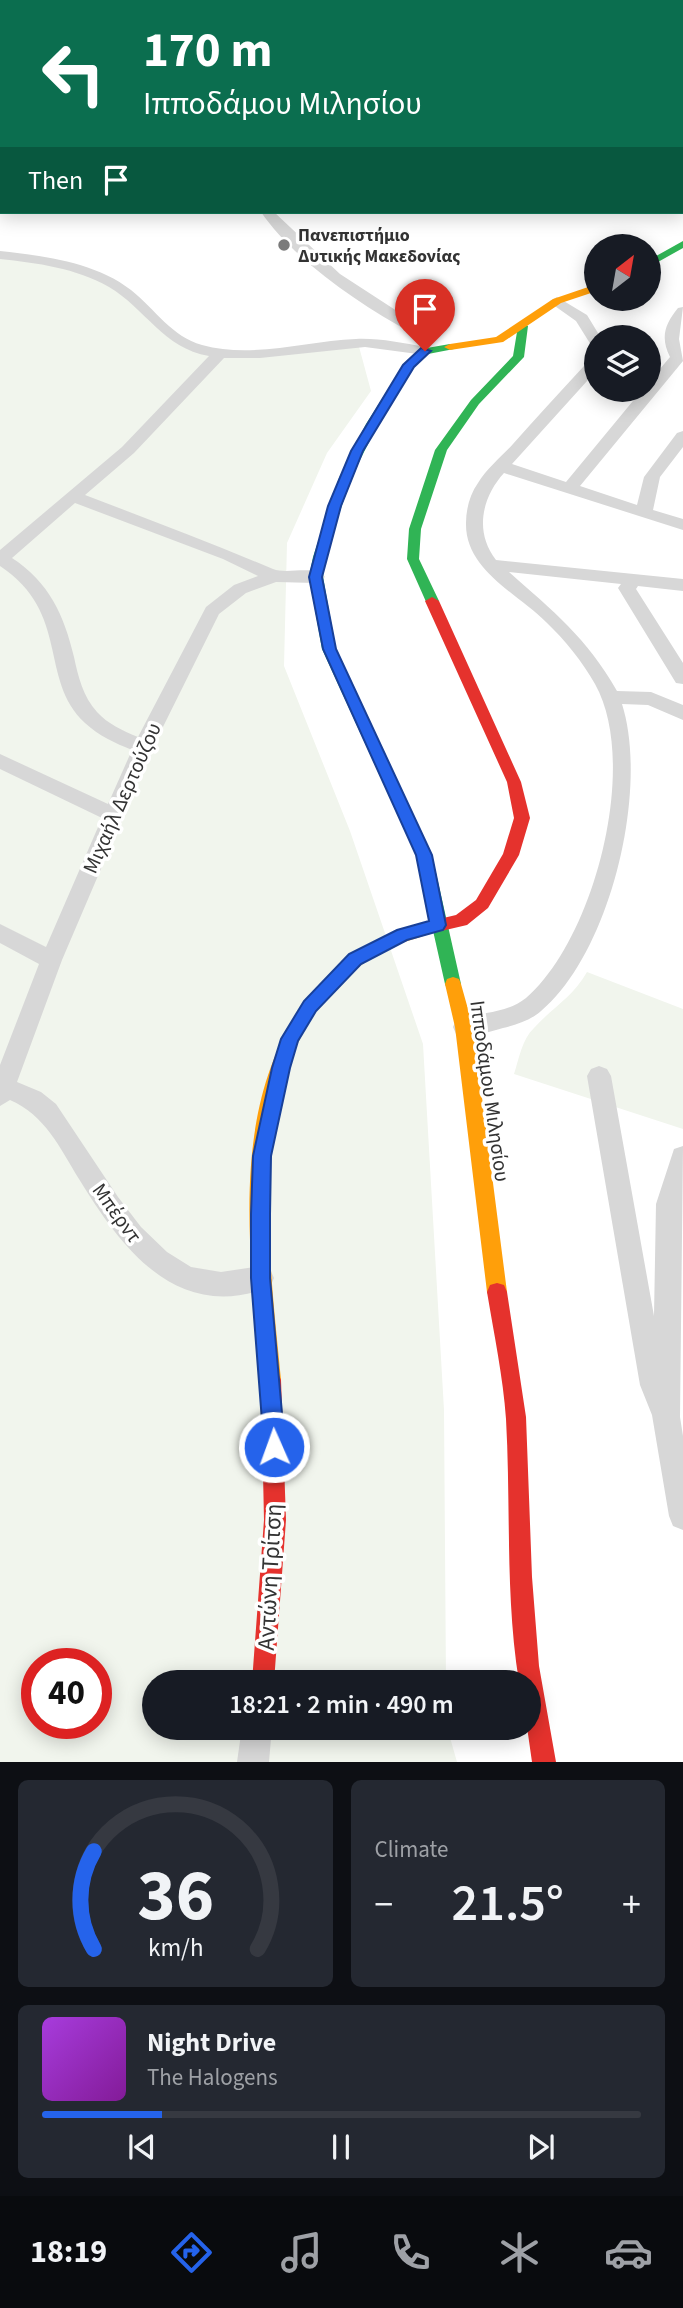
<!DOCTYPE html>
<meta charset="utf-8">
<style>
body{margin:0;font-family:"Source Sans 3",sans-serif;background:#242831;color:#f1f3f6;height:100vh;display:flex;flex-direction:column;font-size:26px;white-space:nowrap}
*{box-sizing:border-box;margin:0}
p{font-size:23px;color:#9ea1a6}
.icon{flex:none;width:38px;height:38px;fill:none;stroke:currentColor;stroke-width:2;stroke-linecap:round;stroke-linejoin:round}
.map{position:relative;height:1762px;overflow:hidden}
.drawer{display:flex;flex-direction:column;gap:18px;padding:18px;background:#0d0f14;flex:1}
.drawer>*{flex:none}
.banner{position:absolute;left:0px;top:0px;width:684px;height:214px;box-shadow:0 4px 18px #0003;background:#0b6e4f;color:#fff;overflow:hidden}
.needle{width:46px;rotate:31deg}
.controls{position:absolute;left:584px;top:234px;display:grid;gap:14px}
.controls a{display:grid;place-items:center;width:77px;height:77px;border-radius:50%;background:#171b24;box-shadow:0 4px 18px #0003;font-size:35px}
.speed{position:absolute;left:21px;top:1648px;display:flex;gap:14px;font-size:35px;font-weight:700;text-align:center}
.speed>*{display:grid;place-content:center;width:91px;height:91px;border-radius:50%;background:#171b24;box-shadow:0 4px 18px #0003;line-height:1}
.speed .limit{border:10px solid #d22;background:#fff;color:#111}
.pin{position:absolute;display:grid;place-items:center;width:60px;height:60px;color:#fff;margin:-72px -30px;border-radius:50% 50% 50% 0;rotate:-45deg;box-shadow:0 0 7px #0007}
.pin .icon{rotate:45deg}
.me{position:absolute;width:77px;margin:-38px;rotate:358deg;stroke-linejoin:round;filter:drop-shadow(0 0 5px #0008)}
.turn{display:flex;align-items:center;gap:24px;height:147px;padding:0 28px;font-size:32px}
.turn .icon{width:91px;height:91px;stroke-width:2.5}
.turn b{display:block;font-size:49px;line-height:60px}
.then{display:flex;align-items:center;height:66px;padding:0 28px;background:#0003;gap:14px;font-size:26px}
.big{font-size:52px;font-weight:600;line-height:1.1}
.drawer .card{flex:1;display:flex;flex-direction:column;justify-content:center;gap:10px;min-width:0;padding:0 24px;border-radius:10px;background:#242831}
.drawer .dial{align-items:center;gap:0}
.dial svg{height:182px;overflow:visible;fill:none;stroke:#363941;stroke-width:7;stroke-linecap:round;text-anchor:middle}
.dial text{fill:#f1f3f6;stroke:none}
.song{display:flex;align-items:center;gap:21px}
.cover{width:84px;height:84px;border-radius:10px;background:linear-gradient(135deg,hsl(280 70% 55%),hsl(290 70% 35%))}
.played{height:7px;border-radius:4px;background:linear-gradient(90deg,#2563eb 20%,#363941 20%)}
.keys{display:flex;justify-content:space-around;direction:ltr}
.heat{display:flex;justify-content:space-between;align-items:center;font-size:38px;direction:ltr}
.drawer .tiles{flex:1;display:grid;gap:18px;grid-template-columns:1fr 1fr}
.card:last-child{grid-column:span 2}
.trip{position:absolute;left:142px;top:1670px;width:399px;height:70px;border-radius:35px;background:#171b24;box-shadow:0 4px 18px #0003;font-weight:600;line-height:70px;text-align:center}
.menu{display:flex;height:112px;justify-content:space-around;align-items:center;background:#090b0e;color:#9ea1a6}
.menu .icon{width:49px;height:49px}
.menu .on{color:#2563eb}
.menu b{font-size:32px;color:#f1f3f6}
.map>svg:first-child{display:block}
.green{fill:#f1f5ed;fill-rule:evenodd}
.lines{fill:none;stroke-linecap:round;stroke-linejoin:round}
.street{fill:#d7d7d7;fill-rule:evenodd}
.fast{fill:#30b455;fill-rule:evenodd}
.slow{fill:#ff9f0a;fill-rule:evenodd}
.jam{fill:#e5322d;fill-rule:evenodd}
.route{fill:#2563eb;stroke:#184099;stroke-width:2}
.poi-dot{fill:#7a7a7a;stroke:#fff;stroke-width:2.5}
.labels{text-anchor:middle;dominant-baseline:central;stroke-width:7;stroke-linejoin:round;paint-order:stroke}
.far-poi-label{font-size:18px;font-weight:bold;fill:#333;stroke:#fff;text-anchor:start}
.street-label{font-size:21px;fill:#333;stroke:#fff}
.near-street-label{font-size:24px;fill:#333;stroke:#fff}
</style>
<div class="map">
<svg width="683" height="1762" viewBox="0 0 683 1762">
<rect width="100%" height="100%" fill="#fff"/>
<path class="green" d="M0,255l58,8 56,21 52,49 53,21 139,-11 13,48 -44,62 -40,90 -3,123 66,165 73,213 21,366 2,272h-292v45h293l10,35h-457zM37,1664h59v60h-59z
M587,972l96,37v120l-169,-55c5,-15 8,-35 20,-46 19,-21 39,-31 53,-56z"/>
<g class="lines">
<path class="street" d="M682,76h1v8h-1z
M0,198h2v8h-2z
M261,212h13l66,62 80,52v6h-10c-51,-28 -116,-72 -149,-120z
M0,251c44,5 95,11 131,39 24,19 41,47 71,55 50,14 104,-4 154,-6 23,-1 46,4 69,8l7,4 -7,4 -60,-8 -105,11h-36l-90,95 -49,42c63,24 126,48 188,74 15,6 41,-5 52,8l-9,6 -40,-1 -30,11 -27,21 -66,133 -91,213 -45,122 24,10 15,12 62,93 23,30 26,25 24,15 30,5 40,-6 9,3 4,9 -4,9c-93,36 -148,-38 -191,-108 -19,-31 -34,-64 -69,-79l-10,6v-41l39,-101 -39,-21v-19l46,23 56,-129 -102,-49v-15l108,50 24,-54c-17,-7 -33,-14 -47,-27 -47,-44 -14,-110 -85,-157v-16l122,-103 87,-91c-46,-8 -63,-47 -100,-69 -33,-19 -72,-24 -109,-28zM75,503l148,56 35,17 -24,9 -28,22 -68,130c-15,-6 -30,-13 -41,-25 -14,-15 -19,-36 -23,-55 -10,-42 -25,-75 -62,-99z
M557,297l30,18 14,23h-4v32l-85,94 54,18 76,-92h7v-8l21,-25c-10,-20 -5,-33 8,-49l5,-1 -4,32 4,22 -103,125 57,19 7,-28 33,-44 6,-2v16l-23,30 -7,33 30,9v11l-179,-57c-22,24 -30,59 -8,87l187,19v12l-45,-5 -2,3 47,74v21l-7,-1 -58,-95 3,-4 -112,-12c44,39 78,66 108,119l34,1 32,13v15l-35,-15 -26,-1c27,85 -11,248 -81,307 -10,9 -25,14 -38,17 -15,4 -33,11 -47,6l-3,-7 3,-7c23,-8 50,-6 70,-22 68,-58 114,-234 69,-314 -13,-23 -30,-44 -49,-62 -29,-29 -81,-52 -80,-99 0,-14 4,-29 12,-40 9,-15 23,-26 35,-39 23,-26 47,-52 71,-78l7,-21 -15,-24 -24,-17 -2,-3z
M599,1066l8,3 4,7 43,240 2,-112 18,-55 9,-3 -3,271 3,19v94l-10,-4 -4,-10 -17,-101 -12,-30 -53,-309 4,-7z
M242,1727h30l-3,35h-32z"/>
<path class="fast" d="M683,241v7l-34,19v-7z
M523,323l5,3 -4,31 -45,47 -32,46 -26,79 -2,30 20,42 -7,4 -5,-1 -20,-45 2,-30 26,-79 36,-50 42,-44 5,-30z
M450,344l4,1v4l-26,5 -15,13 -35,57 -27,54 -26,79 -2,20 13,72 96,206 29,129 -2,5 -6,2 -6,-2 -2,-5 -29,-129 -94,-206 -13,-72 4,-20 26,-79 27,-54 39,-61 16,-14z"/>
<path class="slow" d="M597,284v7l-36,12 -58,39 -53,8 -6,-3 6,-3 46,-7 57,-38z
M424,923l6,1 2,5 -2,5c-16,5 -31,9 -45,16 -150,81 -117,290 -104,430l-3,7 -7,3 -7,-3 -3,-7c-11,-130 -37,-291 60,-396 29,-32 61,-51 103,-61z
M453,977l6,2 2,5 12,43 34,265 -3,7 -7,2 -7,-2 -3,-7 -32,-265 -10,-43 2,-5z"/>
<path class="jam" d="M432,597l7,4 82,181 9,36 -11,37 -31,53 -21,17 -43,10 -6,-1 -2,-5 2,-5 38,-9 20,-15 27,-46 11,-36 -7,-36 -82,-181z
M497,1283l7,2 3,7 19,125 6,160 7,89 17,96h-24l-5,-35 1,-45h-9c-14,-87 -8,-175 -13,-263 -3,-42 -12,-85 -19,-127l3,-7z
M271,1370l7,3 3,7 5,140 -12,162h-22l12,-162 -3,-140 3,-7z"/>
</g>
<path class="route" d="M421,348l10,3 -17,16 -51,84 -22,55 -19,71 14,72 96,206 14,70 -3,5 -36,10 -46,24 -45,47 -18,30 -8,27 -19,88 -1,58v64l15,169 -3,8 -8,3 -7,-3 -3,-8 -13,-169v-64l2,-58 19,-88 9,-29 23,-38 45,-47 48,-24 32,-9 -13,-66 -93,-206 -14,-72 19,-71 23,-55 52,-86z"/>
<circle class="poi-dot" cx="284" cy="245" r="7"/>
<g class="labels">
<g class="far-poi-label">
<text x="298" y="235">Πανεπιστήμιο<tspan x="298" dy="21">Δυτικής Μακεδονίας</tspan></text>
</g>
<g class="street-label">
<text transform="translate(122 798) rotate(-66)">Μιχαήλ Δερτούζου</text>
<text transform="translate(490 1091) rotate(82)">Ιπποδάμου Μιλησίου</text>
<text transform="translate(117 1213) rotate(54)">Μπέρντ</text>
</g>
<g class="near-street-label">
<text transform="translate(270 1577) rotate(-87)">Αντώνη Τρίτση</text>
</g>
</g>
</svg>
<div class="controls">
<a><svg class="needle" viewBox="-14 -14 28 28"><path d="M0-13l5 13h-10z" fill="#e53935"/><path d="M0 13l5-13h-10z" fill="#9ea1a6"/></svg></a>
<a><svg class="icon" aria-label="layers" viewBox="0 0 24 24"><path d="M12 4l9 5-9 5-9-5zM3 14l9 5 9-5"/></svg></a>
</div>
<div class="speed"><div class="limit">40</div></div>
<div class="pin" style="left:425px;top:351px;background:#d93025"><svg class="icon" aria-label="arrive" viewBox="0 0 24 24"><path d="M6 21V4h12l-3 4 3 4H6"/></svg></div>
<svg class="me" style="left:274px;top:1447px" viewBox="-20 -20 40 40"><circle r="17" fill="#2563eb" stroke="#fff" stroke-width="3"/><path d="M0-11L8 9 0 5-8 9z" fill="#fff"/></svg>
<div class="trip">18:21 · 2 min · 490 m</div>
<div class="banner">
<div class="turn"><svg class="icon" aria-label="left" viewBox="0 0 24 24"><path d="M17 20v-9H6M10 6l-5 5 5 5"/></svg><div><b>170 m</b>Ιπποδάμου Μιλησίου</div></div>
<div class="then">Then<svg class="icon" aria-label="arrive" viewBox="0 0 24 24"><path d="M6 21V4h12l-3 4 3 4H6"/></svg></div>
</div>
</div>
<section class="drawer">
<div class="tiles">
<div class="card dial"><svg viewBox="0 0 100 80">
<path d="M14 69A42 42 0 1 1 86 69"/>
<path d="M14 69A42 42 0 0 1 14 26" stroke="#2563eb"/>
<text x="50" y="56" font-size="32" font-weight="700">36</text>
<text x="50" y="72" font-size="11">km/h</text>
</svg></div>
<div class="card"><p>Climate</p>
<div class="heat"><a>−</a><b class="big">21.5°</b><a>+</a></div>
</div>
<div class="card">
<div class="song"><i class="cover"></i><div><b>Night Drive</b><p>The Halogens</p></div></div>
<div class="played"></div>
<div class="keys"><svg class="icon" aria-label="previous" viewBox="0 0 24 24"><path d="M18 5L8 12l10 7zM5 5v14"/></svg><svg class="icon" aria-label="pause" viewBox="0 0 24 24"><path d="M8 5v14M16 5v14"/></svg><svg class="icon" aria-label="next" viewBox="0 0 24 24"><path d="M6 5l10 7-10 7zM19 5v14"/></svg></div>
</div>
</div>
</section>
<nav class="menu">
<b>18:19</b>
<svg class="icon on" aria-label="directions" viewBox="0 0 24 24"><path d="M12 3l9 9-9 9-9-9zM9 14v-3h6M13 9l2 2-2 2"/></svg>
<svg class="icon" aria-label="music" viewBox="0 0 24 24"><path d="M9 18V5l10-2v13"/><circle cx="6" cy="18" r="3"/><circle cx="16" cy="16" r="3"/></svg>
<svg class="icon" aria-label="phone" viewBox="0 0 24 24"><path d="M5 4h4l2 5-3 2q2 4 5 5l2-3 5 2v4C11 20 4 13 5 4z"/></svg>
<svg class="icon" aria-label="climate" viewBox="0 0 24 24"><path d="M12 3v18M4 7l16 10M4 17L20 7"/></svg>
<svg class="icon" aria-label="car" viewBox="0 0 24 24"><path d="M5 17H2v-5l4-1 3-4h7l3 4 3 1v5h-3M9 17h6M6 11h13"/><circle cx="7" cy="17" r="2"/><circle cx="17" cy="17" r="2"/></svg>
</nav>
